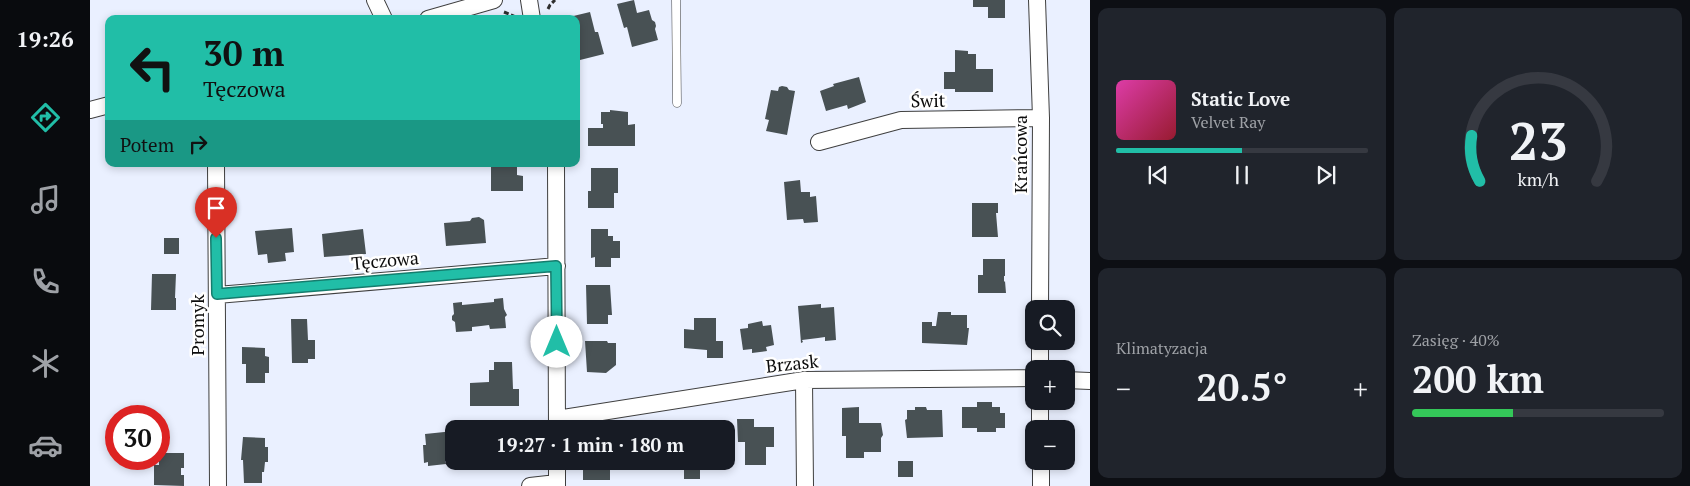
<!DOCTYPE html>
<html lang="pl">
<meta charset="utf-8">
<style>
body{margin:0;font-family:"PT Serif",serif;background:#20242c;color:#f1f3f6;height:100vh;display:flex;flex-direction:column;font-size:19px;white-space:nowrap}
*{box-sizing:border-box;margin:0}
p{font-size:16px;color:#9ea1a6}
.icon{flex:none;width:28px;height:28px;fill:none;stroke:currentColor;stroke-width:2;stroke-linecap:round;stroke-linejoin:round}
.map{position:relative;flex:1;overflow:hidden}
.drawer{display:flex;flex-direction:column;gap:8px;padding:8px;background:#0d0f14;width:600px}
.drawer>*{flex:none}
.top-card{position:absolute;left:15px;top:15px;width:475px;height:152px;border-radius:10px;box-shadow:0 2px 8px #0003;background:#21bea7;color:#111;overflow:hidden}
.buttons{position:absolute;left:935px;top:300px;display:grid;gap:10px}
.buttons a{display:grid;place-items:center;width:50px;height:50px;border-radius:10px;background:#171b24;box-shadow:0 2px 8px #0003;font-size:25px}
.speed{position:absolute;left:15px;top:405px;display:flex;gap:10px;font-size:25px;font-weight:700;text-align:center}
.speed>*{display:grid;place-content:center;width:65px;height:65px;border-radius:50%;background:#171b24;box-shadow:0 2px 8px #0003;line-height:1}
.speed .limit{border:8px solid #d22;background:#fff;color:#111}
.pin{position:absolute;display:grid;place-items:center;width:42px;height:42px;color:#fff;margin:-51px -21px;border-radius:50% 50% 50% 0;rotate:-45deg;box-shadow:0 0 5px #0007}
.pin .icon{rotate:45deg}
.me{position:absolute;width:55px;margin:-28px;rotate:0deg;stroke-linejoin:round;filter:drop-shadow(0 0 4px #0008)}
.turn{display:flex;align-items:center;gap:18px;height:105px;padding:0 15px;font-size:22px}
.turn .icon{width:65px;height:65px;stroke-width:2.5}
.turn b{display:block;font-size:35px;line-height:42px}
.then{display:flex;align-items:center;height:48px;padding:0 15px;background:#0003;gap:10px;font-size:19px}
.big{font-size:38px;font-weight:700;line-height:1.1}
.drawer .tile{flex:1;display:flex;flex-direction:column;justify-content:center;gap:8px;min-width:0;padding:0 18px;border-radius:10px;background:#20242c}
.drawer .dial{align-items:center;gap:0}
.dial svg{height:130px;overflow:visible;fill:none;stroke:#363941;stroke-width:7;stroke-linecap:round;text-anchor:middle}
.dial text{fill:#f1f3f6;stroke:none}
.song{display:flex;align-items:center;gap:15px}
.cover{width:60px;height:60px;border-radius:8px;background:linear-gradient(135deg,hsl(320 70% 55%),hsl(350 70% 35%))}
.played{height:5px;border-radius:2px;background:linear-gradient(90deg,#21bea7 50%,#363941 50%)}
.keys{display:flex;justify-content:space-around;direction:ltr}
.heat{display:flex;justify-content:space-between;align-items:center;font-size:28px;direction:ltr}
.charge{height:8px;border-radius:4px;background:linear-gradient(90deg,#34c759 40%,#363941 0)}
.drawer .tiles{flex:1;display:grid;gap:8px;grid-template-columns:repeat(2,1fr)}
.trip{position:absolute;left:355px;top:420px;width:290px;height:50px;border-radius:10px;background:#171b24;box-shadow:0 2px 8px #0003;font-weight:700;line-height:50px;text-align:center}
main{display:flex;flex:1;min-height:0}
.tabs{display:flex;flex-direction:column;width:90px;justify-content:space-around;align-items:center;background:#090b0e;color:#9ea1a6}
.tabs .icon{width:35px;height:35px}
.tabs .selected{color:#21bea7}
.tabs b{font-size:22px;color:#f1f3f6}
.map>svg:first-child{display:block}
.building{fill:#485154}
.lines{fill:none;stroke-linecap:round;stroke-linejoin:round}
.lane-casing{stroke:#3f3f3f;stroke-width:9}
.street-casing{stroke:#3f3f3f;stroke-width:18}
.path{stroke:#2e2e2e;stroke-width:3;stroke-dasharray:5 2.5;stroke-linecap:butt}
.lane{stroke:#fff;stroke-width:8}
.street{stroke:#fff;stroke-width:16}
.route-casing{stroke:#157c6d;stroke-width:12}
.route{stroke:#21bea7;stroke-width:9}
.labels{text-anchor:middle;dominant-baseline:central;stroke-width:5;stroke-linejoin:round;paint-order:stroke}
.street-label{font-size:18px;fill:#0c0c0c;stroke:#fff}
</style>
<main>
<nav class="tabs">
<b>19:26</b>
<svg class="icon selected" aria-label="directions" viewBox="0 0 24 24"><path d="M12 3l9 9-9 9-9-9zM9 14v-3h6M13 9l2 2-2 2"/></svg>
<svg class="icon" aria-label="music" viewBox="0 0 24 24"><path d="M9 18V5l10-2v13"/><circle cx="6" cy="18" r="3"/><circle cx="16" cy="16" r="3"/></svg>
<svg class="icon" aria-label="phone" viewBox="0 0 24 24"><path d="M5 4h4l2 5-3 2q2 4 5 5l2-3 5 2v4C11 20 4 13 5 4z"/></svg>
<svg class="icon" aria-label="climate" viewBox="0 0 24 24"><path d="M12 3v18M4 7l16 10M4 17L20 7"/></svg>
<svg class="icon" aria-label="car" viewBox="0 0 24 24"><path d="M5 17H2v-5l4-1 3-4h7l3 4 3 1v5h-3M9 17h6M6 11h13"/><circle cx="7" cy="17" r="2"/><circle cx="17" cy="17" r="2"/></svg>
</nav>
<div class="map">
<svg width="1000" height="486" viewBox="0 0 1000 486">
<rect width="100%" height="100%" fill="#eaf0ff"/>
<path class="building" d="M544,0l3,13 12,-3 3,10 3,2 1,4 -1,3 3,11 -26,7 -5,-20 -3,1 -7,-24z
M883,0h32v18h-17v-11h-15z
M500,12l5,20h3l6,22 -28,7v-42l-11,-1z
M865,50l13,1v3h8v15h17v23h-38v-3h-11v-17h11z
M769,77l7,25 -18,7 -1,-4 -21,6 -6,-20 14,-5 -1,-2z
M692,86l5,1 2,3 6,1 -8,44 -21,-4 3,-11 -4,-1 6,-29 7,1 1,-4z
M520,110l18,2v13l7,-1v22h-47v-18h15v-4h-2v-12h9z
M401,164h26v11l6,1v15h-32z
M501,168h27v25h-4v15h-26v-17h3z
M710,180l1,12h9v5l6,-1 2,26 -14,1 -1,-4 -16,1 -3,-38z
M882,203h26v10h-2l2,24h-26z
M389,217l5,3 2,23 -40,3 -2,-23 26,-2 2,-3z
M202,228l2,24 -9,1 1,8 -18,2 -1,-9 -9,1 -3,-24z
M273,229l3,25 -42,3 -2,-23z
M501,229h17v7h5v5h7v17h-9v9h-16v-10l-4,1z
M74,238h15v16h-15z
M893,259h22v17h-1v6l1,-1 1,12h-28v-18h5z
M62,274h24l-1,24h1v12h-25z
M496,285h24l2,30h-4v9h-21z
M413,298l1,11 3,6 -2,2 1,11 -16,1 -1,-4 -8,1 -9,1v4l-16,1 -1,-10 -3,-2v-4l2,-2 -1,-11 9,-1v3l32,-3v-3z
M731,304v4l13,-1 2,33 -11,1v-4l-7,1 -16,2 1,2 -2,1 -3,-37z
M848,312h13v3h16v13h2l-2,17 -45,-2v-21h10v4h4z
M604,318h22v23h7v17h-16v-8l-23,-2v-19l10,1z
M201,319h16l1,21h7v19h-7v4h-16z
M672,321l1,5 8,-1 3,20 -8,2 1,4 -15,2v-4l-9,1 -3,-21 8,-1v-4z
M495,341h22l1,2h8v22l-10,8 -19,-1z
M152,347l23,1v8l4,1v16h-4v10h-19v-19h-4z
M404,362h18l1,27h6v17h-49v-23l19,-1v-12h5z
M887,402h15v5h8v6h5v15h-9v4h-19v-4h-15v-21h15z
M769,407v16h22l2,12 -2,3v14h-17v6h-18v-22h-4v-28z
M825,407h11l1,3h15l1,27 -36,1 -2,-18 2,-1v-9h8z
M647,419h17v8h20v20h-8v18h-21v-23h-7z
M364,431v29l-9,1 1,3 -18,2v-4l-4,1 -1,-18h3l-1,-11z
M153,437l22,1v9h3v15h-3l-1,10h-2v11h-18l-1,-23h-2z
M69,453h25v15h-3v7h3v11l-30,-1v-20h5z
M499,461h42v6h-21v13h-27v-16h6z
M594,461h29v7h-13v11h-16z
M808,461h15v16h-15z"/>
<g class="lines">
<g class="lane-casing">
<path id="lane" d="M586,0l1,103"/>
</g>
<g class="street-casing">
<path id="street" d="M285,0l9,19
M439,0l3,19
M947,0l4,118 -1,191
M338,19l66,-19
M0,110l19,-5
M729,142l82,-22 140,-2
M126,164l2,322
M466,164l1,265
M127,295l340,-29
M950,369v-28
M714,380l1,106
M976,380l24,1
M950,401v28
M467,419l247,-39 230,-2
M467,461v25
M951,461v25
M440,486l27,-3"/>
</g>
<path class="path" d="M458,9l2,-4 5,-5
M414,12l12,5"/>
<use href="#lane" class="lane"/>
<use href="#street" class="street"/>
</g>
<g class="lines">
<g class="route-casing">
<path id="route" d="M126,238l1,56 339,-28 1,76"/>
</g>
<use href="#route" class="route"/>
</g>
<g class="labels">
<g class="street-label">
<text transform="translate(838 100) rotate(-1)">Świt</text>
<text transform="translate(930 154) rotate(-90)">Krańcowa</text>
<text transform="translate(295 260) rotate(-5)">Tęczowa</text>
<text transform="translate(107 325) rotate(-90)">Promyk</text>
<text transform="translate(702 363) rotate(-6)">Brzask</text>
</g>
</g>
</svg>
<div class="buttons">
<a><svg class="icon" aria-label="search" viewBox="0 0 24 24"><circle cx="10" cy="10" r="6"/><path d="M15 15l6 6"/></svg></a>
<a>+</a>
<a>−</a>
</div>
<div class="speed"><div class="limit">30</div></div>
<div class="pin" style="left:126px;top:238px;background:#d93025"><svg class="icon" aria-label="arrive" viewBox="0 0 24 24"><path d="M6 21V4h12l-3 4 3 4H6"/></svg></div>
<svg class="me" style="left:467px;top:342px" viewBox="-20 -20 40 40"><circle r="19" fill="#fff"/><path d="M0-13L10 11 0 6-10 11z" fill="#21bea7"/></svg>
<div class="trip">19:27 · 1 min · 180 m</div>
<div class="top-card">
<div class="turn"><svg class="icon" aria-label="left" viewBox="0 0 24 24"><path d="M17 20v-9H6M10 6l-5 5 5 5"/></svg><div><b>30 m</b>Tęczowa</div></div>
<div class="then">Potem<svg class="icon" aria-label="right" viewBox="0 0 24 24"><path d="M7 20v-9h11M14 6l5 5-5 5"/></svg></div>
</div>
</div>
<section class="drawer">
<div class="tiles">
<div class="tile">
<div class="song"><i class="cover"></i><div><b>Static Love</b><p>Velvet Ray</p></div></div>
<div class="played"></div>
<div class="keys"><svg class="icon" aria-label="previous" viewBox="0 0 24 24"><path d="M18 5L8 12l10 7zM5 5v14"/></svg><svg class="icon" aria-label="pause" viewBox="0 0 24 24"><path d="M8 5v14M16 5v14"/></svg><svg class="icon" aria-label="next" viewBox="0 0 24 24"><path d="M6 5l10 7-10 7zM19 5v14"/></svg></div>
</div>
<div class="tile dial"><svg viewBox="0 0 100 80">
<path d="M14 69A42 42 0 1 1 86 69"/>
<path d="M14 69A42 42 0 0 1 9 41" stroke="#21bea7"/>
<text x="50" y="56" font-size="32" font-weight="700">23</text>
<text x="50" y="72" font-size="11">km/h</text>
</svg></div>
<div class="tile"><p>Klimatyzacja</p>
<div class="heat"><a>−</a><b class="big">20.5°</b><a>+</a></div>
</div>
<div class="tile"><p>Zasięg · 40%</p><b class="big">200 km</b><div class="charge"></div></div>
</div>
</section>
</main>
